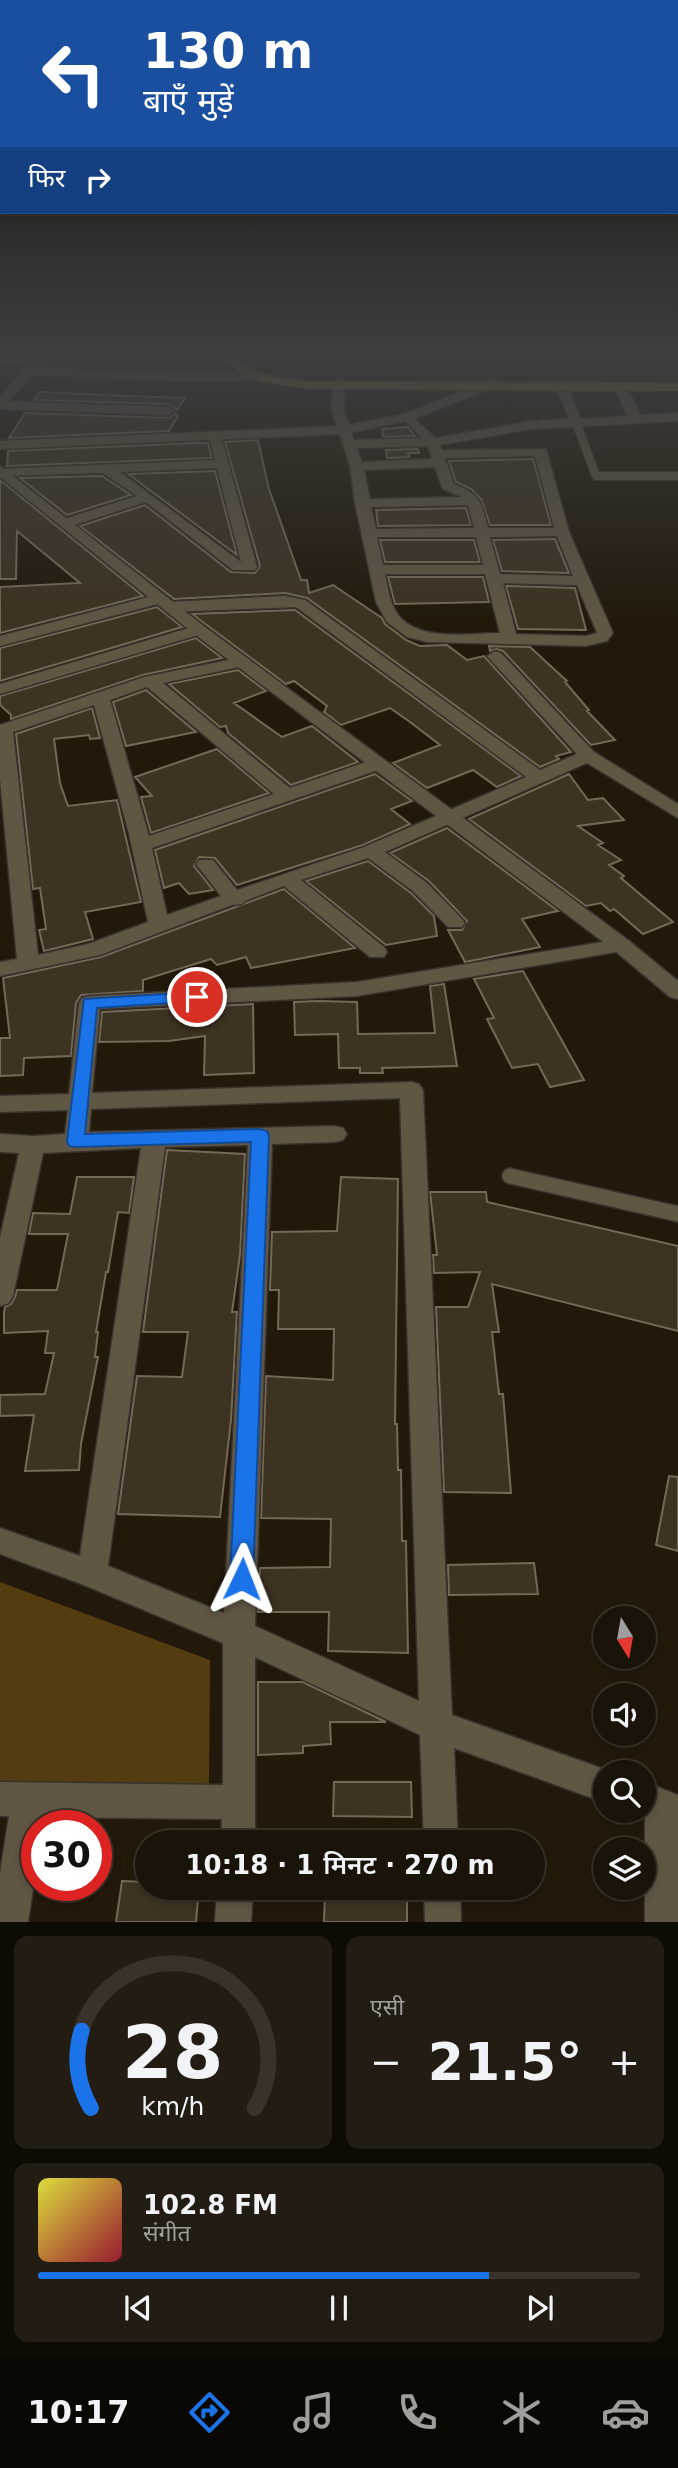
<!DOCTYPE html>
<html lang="hi">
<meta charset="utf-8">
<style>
body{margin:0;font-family:"DejaVu Sans","Noto Sans Devanagari",sans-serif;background:#231c12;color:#f1f3f6;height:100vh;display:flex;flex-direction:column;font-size:26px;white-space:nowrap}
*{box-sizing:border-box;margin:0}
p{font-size:23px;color:#9f9e9c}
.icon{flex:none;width:38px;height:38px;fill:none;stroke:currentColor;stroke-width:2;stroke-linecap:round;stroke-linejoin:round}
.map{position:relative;height:1922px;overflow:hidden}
.panel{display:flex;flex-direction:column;gap:14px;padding:14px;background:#0e0a04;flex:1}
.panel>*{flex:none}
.top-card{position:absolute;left:0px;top:0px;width:679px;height:214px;box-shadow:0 4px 10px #0003,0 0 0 2px #383229;background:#1a4fa0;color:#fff;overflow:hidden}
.needle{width:46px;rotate:169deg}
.buttons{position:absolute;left:593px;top:1606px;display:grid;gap:14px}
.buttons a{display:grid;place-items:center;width:63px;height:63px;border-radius:50%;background:#1a1308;box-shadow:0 4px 10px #0003,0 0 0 2px #383229;font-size:35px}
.speed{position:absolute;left:21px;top:1810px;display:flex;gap:14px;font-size:35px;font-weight:700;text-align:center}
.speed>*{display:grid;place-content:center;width:91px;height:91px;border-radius:50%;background:#1a1308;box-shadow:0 4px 10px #0003,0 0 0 2px #383229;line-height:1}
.speed .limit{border:10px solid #d22;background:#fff;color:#111}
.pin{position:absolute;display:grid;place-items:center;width:60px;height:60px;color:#fff;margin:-30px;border:4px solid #fff;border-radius:50%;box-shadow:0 2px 7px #0007}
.me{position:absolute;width:77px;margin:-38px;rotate:2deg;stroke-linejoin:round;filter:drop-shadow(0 0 5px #0008)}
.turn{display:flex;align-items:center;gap:24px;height:147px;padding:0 28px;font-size:32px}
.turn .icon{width:91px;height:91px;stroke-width:2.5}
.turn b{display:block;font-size:49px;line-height:60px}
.then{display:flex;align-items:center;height:66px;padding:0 28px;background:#0003;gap:14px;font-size:26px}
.big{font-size:52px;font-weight:600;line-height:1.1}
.panel .tile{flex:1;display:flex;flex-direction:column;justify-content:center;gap:10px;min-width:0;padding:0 24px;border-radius:14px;background:#231c12}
.panel .dial{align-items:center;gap:0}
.dial svg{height:182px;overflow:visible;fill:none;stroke:#383229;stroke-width:7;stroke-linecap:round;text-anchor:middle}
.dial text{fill:#f1f3f6;stroke:none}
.song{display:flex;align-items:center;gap:21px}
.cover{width:84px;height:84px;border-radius:10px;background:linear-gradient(135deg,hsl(60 70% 55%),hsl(350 70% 35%))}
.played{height:7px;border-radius:4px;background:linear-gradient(90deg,#1a73e8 75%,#383229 75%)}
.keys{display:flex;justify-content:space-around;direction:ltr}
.heat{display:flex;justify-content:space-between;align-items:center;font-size:38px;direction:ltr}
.panel .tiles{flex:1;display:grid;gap:14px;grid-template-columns:1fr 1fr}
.tile:last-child{grid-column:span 2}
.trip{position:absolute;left:135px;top:1830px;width:410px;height:70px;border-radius:35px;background:#1a1308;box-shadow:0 4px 10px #0003,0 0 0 2px #383229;font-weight:600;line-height:70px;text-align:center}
.dock{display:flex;height:112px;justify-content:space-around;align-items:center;background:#0a0803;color:#9f9e9c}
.dock .icon{width:49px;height:49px}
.dock .current{color:#1a73e8}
.dock b{font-size:32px;color:#f1f3f6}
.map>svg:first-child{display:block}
.green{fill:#533c0f}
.building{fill:#3d3322;stroke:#746957;stroke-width:2}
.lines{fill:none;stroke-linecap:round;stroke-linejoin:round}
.service-far1-casing{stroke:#39322c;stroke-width:10}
.service-casing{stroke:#39322c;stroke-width:18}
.minor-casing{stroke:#39322c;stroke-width:3}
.tertiary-casing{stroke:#39322c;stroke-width:3}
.secondary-casing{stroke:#39322c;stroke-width:3}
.primary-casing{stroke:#39322c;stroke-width:3}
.service-far1{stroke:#605644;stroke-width:8}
.service{stroke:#605644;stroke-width:15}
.minor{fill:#605644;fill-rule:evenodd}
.tertiary{fill:#605644;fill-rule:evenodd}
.secondary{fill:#605644;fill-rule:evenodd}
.primary{fill:#9d7b3c;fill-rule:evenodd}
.route{fill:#1a73e8;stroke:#114b97;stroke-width:2}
</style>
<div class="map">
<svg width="678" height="1922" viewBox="0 0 678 1922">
<rect width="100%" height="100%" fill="#22190a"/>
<path class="green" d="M0,1582l210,78 -1,131 -209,4z"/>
<path class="building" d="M40,392l87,4 58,2 -8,12 -8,-6 -135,-4z
M25,413l144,5 6,-4 3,2 -9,15 -160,7z
M408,427l7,9 -32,1 -1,-8z
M258,440l11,49 32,91h6l2,13 24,-8 49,33 3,6 21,16 14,6 27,-1 20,15 17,-4 87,96 -15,4 3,3 -19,8 -233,-169 -22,-5 -111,6 -94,-73 65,-21 86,67 24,1 5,-7 -35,-124z
M196,443h12l4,15 -205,8 1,-15z
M418,449l1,4h-11l1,4 -22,1 -1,-8z
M533,459l18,66h-61l-9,-26 -10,-10 -15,-7 -7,-21z
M215,471l22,84 -109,-81z
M102,476l29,19 -64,20 -47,-37z
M0,480l143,116 -143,37v-46l80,-4 -63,-52 -1,48h-16z
M466,508l5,17 -93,1 -2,-16z
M555,539l14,34 -67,-2 -9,-31z
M380,540h94l6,22h-95z
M388,577h95l6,25 -94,2z
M506,586l69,2 11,42 -68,-1z
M157,607l25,20 -182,54v-33z
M295,610l226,166 -24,11 -24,-17 -46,18 -34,-25 47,-18 -30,-23 -20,-14 -49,17 -17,-13 3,-6 -33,-25 -8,3 -94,-70z
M196,638l26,20 -79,17 -132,44v-4l-11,-10v-9z
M489,646l41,1 37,34 -2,1 24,28 -2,1 28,29 -24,5 -88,-94 -7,-2 -6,2z
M238,670l28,21 -32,12 48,34 30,-11 46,36 -67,23 -63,-52 -2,-7 -6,1 -51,-43z
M146,690l50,42 -70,14 -13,-44z
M92,708l8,30 -10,1 -1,-4 -35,4 6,44 8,23 49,-6 24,102 -56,10 8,27 -49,12 -5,-21 7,-1 -6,-41 -7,1 -17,-155z
M217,749l52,44 -118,40 -10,-36 11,-1 -17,-19z
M375,774l37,27 -21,8 19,15 -47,21 -126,40 -22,-27 -16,-1 -5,9 19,24 -24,4 -10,-11 -15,5 -9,-38z
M569,774l19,26 15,-2 21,22 -46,6 25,17 -5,2 23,15 -12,5 15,11 -3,2 52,44 -30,12 -29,-25 -4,2 -9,-8 -15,3 -117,-87z
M447,828l111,83 -36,8 18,28 -75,15 -17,-32h14l5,-9 -38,-40 -39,-28z
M368,861l43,32 23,23 3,20 -51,9 -80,-64z
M284,889l71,59 -104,20 -5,-11 -29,8 -6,-6 -68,21v11l-62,4 -5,8 -5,53 -47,2 -1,17 -23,1v-38h10l-7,-60 98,-21z
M523,971l61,109 -34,7 -12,-23 -26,4 -25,-49 7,-1 -20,-39z
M444,984l13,82 -75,2 1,5h-23v-5h-21l-1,-34 -43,1 -1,-33 24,-1 39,1 1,32 77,-1 -5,-47z
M253,1004l1,69 -50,2 1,-39 -36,5 -70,1 3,-30z
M167,1150l78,4 -5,101 -8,57h5l-6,108 -11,97 -102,-3 19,-138 45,1 6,-45h-45z
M77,1177h57l-5,36 -11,-1 -10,60h-2l-10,60h2l-3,25h3l-17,87 -2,26 -54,1 9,-56 -34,1v-21l45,-1 9,-41h-9l3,-22 -44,2v-21l1,-5 6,-3 4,-7 2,-7h40l11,-56h-39l4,-21 37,1z
M341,1177l57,2 -3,245h2l1,46h3l1,71h4l2,112 -80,-2 1,-39h-71l2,-44 70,-1 1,-48 -70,-1 5,-142 67,4 1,-51h-56l1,-39h-9l2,-58 65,-1z
M430,1192h56l1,10 191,44v85l-186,-47 7,48h-7l7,62h4l8,99 -67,-1 -8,-185h32l12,-35 -46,1 -1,-18h4z
M669,1476l9,1v74l-22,-6z
M534,1563l4,31 -89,1 -1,-30z
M258,1682h45l83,40h-56l1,22 -28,2v7l-45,2z
M334,1782h77l1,35 -79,-1z
M122,1881l25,1v6h52l-3,34h-80z
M325,1892l82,4v26h-83z"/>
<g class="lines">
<g class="service-far1-casing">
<path id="service-far1" d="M576,422l20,54h82"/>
</g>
<g class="service-casing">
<path id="service" d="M510,1176l168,38"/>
</g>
<g class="minor-casing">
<path id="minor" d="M0,356l38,1 6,4 -6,4 -38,-1z
M28,368l183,6 42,-2 6,4 -6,4 -42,2 -187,-7 -2,-3z
M339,378l6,4 -1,29 10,29 68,-2 -21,-21 6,-4 29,25 96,-17 37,-2 -12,-31 6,-4 6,4 12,31 46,-3 -12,-29 6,-4 6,4 13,28 38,-2v8l-146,8 -92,16 2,5 104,-1 23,83 44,101 -6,8 -21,5 -159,-4 -20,-5 -20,-15 -11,-20 -21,-99 -5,-37 -18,-55 1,-29zM428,446l4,13 -70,3 -5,-14zM535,456l19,72h-66c-7,-27 -7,-33 -34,-44l-9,-26zM435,467l8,22 19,8 -92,2 -6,-29zM468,505l6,23 -98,1 -5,-22zM557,536l16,40 -73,-2 -10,-37zM377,537h99l7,28h-100zM385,574h100l15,59c-30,0 -79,9 -101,-17 -9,-11 -11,-28 -14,-42zM503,583l74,2 20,48 -11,3 -70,-2z
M0,401l169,6 6,4 -6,4 -169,-6z
M215,432l6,4 36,131 -2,3h-22l-87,-68 -75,24h-10v-6l76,-24 -34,-23 -103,3v-6l3,-1 212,-9 -6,-24zM217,468l24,94 -121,-90z
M160,594l5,2 3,3 -3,3 -165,44v-10z
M285,596l20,4 235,170 37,-16 -90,-98 8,-5 6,2 93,99 84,52v14l-91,-55 -202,89 42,31 35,36 3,4 -3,4h-14l-35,-36 -45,-33 -67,22 83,67 3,5 -3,5h-14l-86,-71 -39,15 -3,3 -10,1 -132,50 -100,21v-14l17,-3 -17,-180v-54l144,-48 99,-20 6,2 2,3 -2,3 -86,18 127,105 82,-28h12l3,4 -3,4 -232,80 15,67 54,-19 -25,-32 3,-4h14l24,30 127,-43 162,-70 -230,-170 -127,5 -8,-5 8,-5zM147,687l127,107 -125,42 -39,-136zM94,705l35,129 19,88 -60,22 -50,11 -25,-223z
M199,625l6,2 2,3 -2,3 -205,61v-10z
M621,939l7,1 3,5 -3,5 -271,46 -257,13 -8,84 319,-11 8,2 4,6 29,625 163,58h-9v30l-152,-55 4,95h-34l-4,-108 -165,-78v186h-34l1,-24 -179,-2 -1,8h-5v37l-9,60h-28v-49l9,-57h-9v-34l223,3v-142l-139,-58 -84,-31v-26l80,28 61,-408 -98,5 -30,143 -4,7 -9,3v-68l19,-85 -19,-1v-18l33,2 32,-2 3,-24 -68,2v-16l69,-2 10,-91 3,-5 8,-2 267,-14zM400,1098l19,603 -164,-75 17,-482 63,-2 8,-2 4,-6 -4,-6 -8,-2 -246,6 2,-23zM248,1145l-24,468 -116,-47 57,-419z
M644,1782l34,13v127h-33v-106l-12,-5h11z
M217,1888h36l-2,34h-36z
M424,1888h36l1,34h-36z"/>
</g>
<g class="tertiary-casing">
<path id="tertiary" d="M39,354h12l-47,52 -4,1v-11z
M0,466l205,161 423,313 50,41v18l-8,-2 -56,-47 -421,-317 -193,-156z"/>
</g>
<g class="secondary-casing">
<path id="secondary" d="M493,379l4,1v6l-86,34 -67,14 -344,15v-8l344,-15 60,-12z"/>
</g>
<g class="primary-casing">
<path id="primary" d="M224,354h12c15,25 47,23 73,27l369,2v8l-369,-2c-32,-6 -67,-4 -85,-35z"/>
</g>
<use href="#service-far1" class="service-far1"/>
<use href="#service" class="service"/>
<use href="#minor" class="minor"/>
<use href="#tertiary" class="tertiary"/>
<use href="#secondary" class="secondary"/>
<use href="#primary" class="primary"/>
</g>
<linearGradient id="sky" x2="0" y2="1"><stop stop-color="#130e06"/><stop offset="0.57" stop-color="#3e3e3e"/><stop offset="1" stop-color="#3e3e3e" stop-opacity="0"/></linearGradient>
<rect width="678" height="623" fill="url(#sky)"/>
<path class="route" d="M197,992l5,1 3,4 -3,4 -105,7 -12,126 175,-5 7,2 2,5 -16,443 -3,8 -8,3 -9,-3 -3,-8 21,-437 -175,5 -7,-1 -2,-5 17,-142z"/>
</svg>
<div class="buttons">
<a><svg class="needle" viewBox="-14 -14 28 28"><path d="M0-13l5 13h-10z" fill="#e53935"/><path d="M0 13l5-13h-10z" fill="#9f9e9c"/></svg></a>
<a><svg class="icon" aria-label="sound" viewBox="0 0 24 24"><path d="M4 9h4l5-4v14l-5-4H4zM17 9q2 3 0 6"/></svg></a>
<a><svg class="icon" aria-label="search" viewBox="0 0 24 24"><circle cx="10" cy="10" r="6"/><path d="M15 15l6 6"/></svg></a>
<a><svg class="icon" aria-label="layers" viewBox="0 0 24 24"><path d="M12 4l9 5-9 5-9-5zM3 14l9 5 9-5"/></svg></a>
</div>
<div class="speed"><div class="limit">30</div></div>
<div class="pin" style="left:197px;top:997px;background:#d93025"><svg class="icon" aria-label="arrive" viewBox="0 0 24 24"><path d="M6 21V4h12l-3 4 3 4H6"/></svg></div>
<svg class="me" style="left:242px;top:1579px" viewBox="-20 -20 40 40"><path d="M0-17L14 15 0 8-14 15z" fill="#1a73e8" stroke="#fff" stroke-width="4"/></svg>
<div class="trip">10:18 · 1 मिनट · 270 m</div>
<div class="top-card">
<div class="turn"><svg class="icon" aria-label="left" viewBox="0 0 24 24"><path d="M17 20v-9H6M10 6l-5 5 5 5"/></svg><div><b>130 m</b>बाएँ मुड़ें</div></div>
<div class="then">फिर<svg class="icon" aria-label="right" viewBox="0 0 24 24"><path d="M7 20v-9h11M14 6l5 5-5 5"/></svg></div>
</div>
</div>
<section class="panel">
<div class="tiles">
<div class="tile dial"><svg viewBox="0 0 100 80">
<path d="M14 69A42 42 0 1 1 86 69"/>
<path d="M14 69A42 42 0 0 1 10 35" stroke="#1a73e8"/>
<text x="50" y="56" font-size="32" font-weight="700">28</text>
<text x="50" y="72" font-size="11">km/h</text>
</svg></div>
<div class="tile"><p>एसी</p>
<div class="heat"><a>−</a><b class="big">21.5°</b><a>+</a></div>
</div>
<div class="tile">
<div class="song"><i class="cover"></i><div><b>102.8 FM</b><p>संगीत</p></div></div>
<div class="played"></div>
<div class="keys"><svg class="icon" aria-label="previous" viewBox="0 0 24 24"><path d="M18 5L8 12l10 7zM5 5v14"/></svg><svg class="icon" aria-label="pause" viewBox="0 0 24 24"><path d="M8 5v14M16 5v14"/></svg><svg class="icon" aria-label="next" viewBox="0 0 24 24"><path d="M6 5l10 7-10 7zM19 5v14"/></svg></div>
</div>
</div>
</section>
<nav class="dock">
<b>10:17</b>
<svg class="icon current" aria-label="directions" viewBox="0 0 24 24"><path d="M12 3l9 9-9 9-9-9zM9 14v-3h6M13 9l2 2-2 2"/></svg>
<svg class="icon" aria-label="music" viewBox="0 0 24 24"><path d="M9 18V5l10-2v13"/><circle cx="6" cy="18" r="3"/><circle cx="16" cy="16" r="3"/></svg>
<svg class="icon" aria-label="phone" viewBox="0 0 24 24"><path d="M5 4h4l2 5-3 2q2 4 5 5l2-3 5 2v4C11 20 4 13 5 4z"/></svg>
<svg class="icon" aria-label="climate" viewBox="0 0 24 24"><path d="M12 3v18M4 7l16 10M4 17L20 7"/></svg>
<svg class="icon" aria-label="car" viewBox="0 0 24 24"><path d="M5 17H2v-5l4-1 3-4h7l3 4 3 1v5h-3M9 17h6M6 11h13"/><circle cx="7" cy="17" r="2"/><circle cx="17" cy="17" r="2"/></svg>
</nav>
